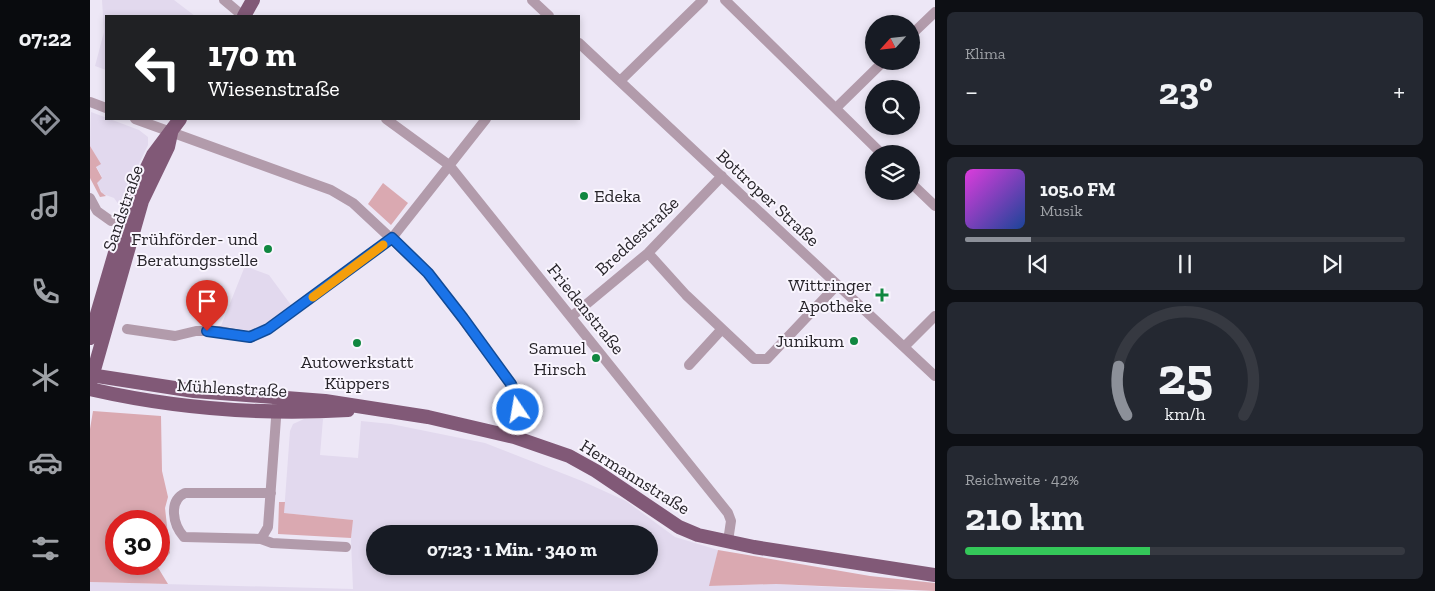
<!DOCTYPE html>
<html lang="de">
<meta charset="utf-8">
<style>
body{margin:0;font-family:"Zilla Slab",serif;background:#242831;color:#f1f3f6;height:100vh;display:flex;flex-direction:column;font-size:19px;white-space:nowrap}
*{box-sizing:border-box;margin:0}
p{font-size:16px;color:#9ea1a6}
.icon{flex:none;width:28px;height:28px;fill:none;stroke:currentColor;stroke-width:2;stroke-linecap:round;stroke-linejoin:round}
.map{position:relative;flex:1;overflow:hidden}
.details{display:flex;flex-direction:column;gap:12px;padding:12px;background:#0d0f14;width:500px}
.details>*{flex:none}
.guide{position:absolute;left:15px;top:15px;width:475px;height:105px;border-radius:0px;box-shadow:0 2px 8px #0003;background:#202124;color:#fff;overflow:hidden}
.needle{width:32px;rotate:243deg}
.controls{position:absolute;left:775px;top:15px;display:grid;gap:10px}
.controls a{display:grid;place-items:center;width:55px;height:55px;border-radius:50%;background:#171b24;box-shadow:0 2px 8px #0003;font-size:25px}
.speed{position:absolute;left:15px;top:510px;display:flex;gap:10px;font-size:25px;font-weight:700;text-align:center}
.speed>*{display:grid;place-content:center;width:65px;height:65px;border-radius:50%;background:#171b24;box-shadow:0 2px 8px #0003;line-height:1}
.speed .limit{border:8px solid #d22;background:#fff;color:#111}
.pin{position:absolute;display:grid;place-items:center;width:42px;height:42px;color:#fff;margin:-51px -21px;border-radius:50% 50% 50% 0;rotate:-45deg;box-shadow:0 0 5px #0007}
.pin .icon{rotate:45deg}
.me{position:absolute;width:55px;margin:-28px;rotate:348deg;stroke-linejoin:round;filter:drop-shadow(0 0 4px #0008)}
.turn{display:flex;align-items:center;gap:18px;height:105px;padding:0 20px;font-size:22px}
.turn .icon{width:65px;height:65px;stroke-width:2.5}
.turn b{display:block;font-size:35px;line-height:42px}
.big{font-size:38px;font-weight:700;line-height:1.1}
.details .card{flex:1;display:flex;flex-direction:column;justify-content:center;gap:8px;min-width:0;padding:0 18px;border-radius:8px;background:#242831}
.details .dial{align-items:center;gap:0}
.dial svg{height:130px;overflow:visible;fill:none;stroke:#363941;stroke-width:7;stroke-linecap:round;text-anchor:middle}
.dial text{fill:#f1f3f6;stroke:none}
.song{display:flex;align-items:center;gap:15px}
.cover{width:60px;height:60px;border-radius:8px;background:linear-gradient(135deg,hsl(300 70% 55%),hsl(220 70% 35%))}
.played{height:5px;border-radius:2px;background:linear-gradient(90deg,#8c9099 15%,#363941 15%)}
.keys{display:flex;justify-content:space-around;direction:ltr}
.heat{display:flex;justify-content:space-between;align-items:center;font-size:28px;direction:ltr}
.charge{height:8px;border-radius:4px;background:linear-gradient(90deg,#34c759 42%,#363941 0)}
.trip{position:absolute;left:276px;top:525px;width:292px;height:50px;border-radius:25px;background:#171b24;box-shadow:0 2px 8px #0003;font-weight:700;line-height:50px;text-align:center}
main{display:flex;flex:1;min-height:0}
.dock{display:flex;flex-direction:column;width:90px;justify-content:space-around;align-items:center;background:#090b0e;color:#9ea1a6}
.dock .icon{width:35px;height:35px}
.dock .active{color:#8c9099}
.dock b{font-size:22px;color:#f1f3f6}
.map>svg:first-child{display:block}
.built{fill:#e2d9ee;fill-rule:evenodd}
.green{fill:#daa9b1;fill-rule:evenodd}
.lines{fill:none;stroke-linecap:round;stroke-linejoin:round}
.minor{stroke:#b29bab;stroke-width:10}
.major{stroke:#815977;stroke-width:14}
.route-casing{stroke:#114b97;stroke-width:12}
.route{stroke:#1a73e8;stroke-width:9}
.slow{stroke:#f59e0b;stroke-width:9}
.poi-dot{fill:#108740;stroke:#f9f5fe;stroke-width:2}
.labels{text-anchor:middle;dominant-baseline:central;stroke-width:4;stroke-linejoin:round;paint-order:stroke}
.poi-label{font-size:18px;fill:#27242a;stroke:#f9f5fe;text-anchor:end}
.street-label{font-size:18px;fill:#27242a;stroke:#f9f5fe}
</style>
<main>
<nav class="dock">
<b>07:22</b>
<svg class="icon active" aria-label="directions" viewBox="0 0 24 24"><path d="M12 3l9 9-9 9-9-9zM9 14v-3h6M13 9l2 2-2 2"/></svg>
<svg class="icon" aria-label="music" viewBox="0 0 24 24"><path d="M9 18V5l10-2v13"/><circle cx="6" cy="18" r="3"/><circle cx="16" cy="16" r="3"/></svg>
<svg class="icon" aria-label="phone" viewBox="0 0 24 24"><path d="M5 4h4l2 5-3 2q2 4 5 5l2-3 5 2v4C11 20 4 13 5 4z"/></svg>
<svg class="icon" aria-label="climate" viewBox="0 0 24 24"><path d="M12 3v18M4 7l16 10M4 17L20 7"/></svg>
<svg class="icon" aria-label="car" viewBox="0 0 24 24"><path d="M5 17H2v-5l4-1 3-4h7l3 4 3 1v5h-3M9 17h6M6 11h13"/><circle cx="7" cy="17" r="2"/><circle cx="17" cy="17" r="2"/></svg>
<svg class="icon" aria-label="filters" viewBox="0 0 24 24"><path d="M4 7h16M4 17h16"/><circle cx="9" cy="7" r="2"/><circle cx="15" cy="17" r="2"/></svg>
</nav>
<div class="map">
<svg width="845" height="591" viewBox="0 0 845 591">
<rect width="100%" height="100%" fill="#ede7f6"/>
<path class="built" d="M12,0h72l21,16h-89v54l-11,-4 9,-34z
M1,112l48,18 9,7v8l-29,60 -5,-7 -11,-4 -7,-11 6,-6 -6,-11 4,-2 -10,-18z
M155,266l24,9 22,30 -27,21 -13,5 -30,-5z
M214,419h19l-3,36 38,3 3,-37 30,3 94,19 97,38 44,20 49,36 43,13 -8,36 66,-2 129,7h-815v-9l263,7 -2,-48 1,-21 -68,-7 6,-82 3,-7zM285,534h275v32h-275z"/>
<path class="green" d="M0,146l11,18 -5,3 6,11 -5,5 4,9 5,4 -6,1 -10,-19z
M293,183l25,20 -17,22 -23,-21z
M3,411l68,5 1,55 6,26 -3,11 5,45 -13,13 11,18 -78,-2v-153zM26,521h43v43h-43z
M189,502h6l-1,11 69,7 -2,18 -73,-4z
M628,550l152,26 65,7v8l-159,-7 -67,2z"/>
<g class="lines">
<path class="minor" d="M134,0l19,16
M442,0l17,16
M635,0l157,154
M821,35l24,-23
M489,43l356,333
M530,81l83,-81
M0,102l16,6
M746,108l48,-47
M45,119l171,62 25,9 22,13 75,70 83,111 8,15 -5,38
M296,119l63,46 279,348 3,8 -3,20
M821,183l24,23
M0,198l7,13 14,10
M558,253l38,42 68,64h13l70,-74
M481,317l77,-64 74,-77
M37,329l48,7 21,-5h23l31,6 18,-8 124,-91 94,-119
M814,347l31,-31
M599,365l33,-36
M181,493h-86c-17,8 -12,32 -1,44l77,2 11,4 74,4
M171,539l7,-12 9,-122"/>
<path class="major" d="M154,16l9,-16
M0,338l39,-133 24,-50 27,-36
M0,375l104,16 131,10 103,16 86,20 55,19 27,15 83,56 19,8 56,12 181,28
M0,384l52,-183 26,-54 3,-14
M0,389c83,19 173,26 258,21"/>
</g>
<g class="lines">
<g class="route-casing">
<path id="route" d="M117,331l43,6 18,-8 124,-91 36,35 35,45 48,66 7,15v11"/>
</g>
<use href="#route" class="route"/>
<path class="slow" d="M223,297l70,-52"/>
</g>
<g class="poi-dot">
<circle cx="494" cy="196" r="5"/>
<circle cx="178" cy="249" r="5"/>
<path d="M789.5 287.5h5v5h5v5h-5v5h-5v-5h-5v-5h5z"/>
<circle cx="764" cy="341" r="5"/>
<circle cx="267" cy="343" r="5"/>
<circle cx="506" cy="358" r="5"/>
</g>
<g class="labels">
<g class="poi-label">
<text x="504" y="196" text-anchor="start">Edeka</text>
<text x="168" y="239">Frühförder- und<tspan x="168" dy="21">Beratungsstelle</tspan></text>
<text x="782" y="285">Wittringer<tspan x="782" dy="21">Apotheke</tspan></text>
<text x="754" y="341">Junikum</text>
<text x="496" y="348">Samuel<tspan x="496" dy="21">Hirsch</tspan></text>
<text x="267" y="362" text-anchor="middle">Autowerkstatt<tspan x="267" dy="21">Küppers</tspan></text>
</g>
<g class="street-label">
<text transform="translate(678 198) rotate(43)">Bottroper Straße</text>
<text transform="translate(33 208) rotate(-71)">Sandstraße</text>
<text transform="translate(547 236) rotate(-43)">Breddestraße</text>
<text transform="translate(496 309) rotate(51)">Friedenstraße</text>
<text transform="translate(142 388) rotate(3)">Mühlenstraße</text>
<text transform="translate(545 477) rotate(32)">Hermannstraße</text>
</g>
</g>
</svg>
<div class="controls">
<a><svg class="needle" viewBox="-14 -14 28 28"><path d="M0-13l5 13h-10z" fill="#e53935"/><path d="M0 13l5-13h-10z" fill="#9ea1a6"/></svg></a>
<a><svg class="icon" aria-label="search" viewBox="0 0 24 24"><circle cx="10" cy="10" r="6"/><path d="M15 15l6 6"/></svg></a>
<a><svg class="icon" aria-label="layers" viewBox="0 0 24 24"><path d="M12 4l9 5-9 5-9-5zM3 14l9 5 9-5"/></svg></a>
</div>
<div class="speed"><div class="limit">30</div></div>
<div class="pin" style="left:117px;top:331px;background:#d93025"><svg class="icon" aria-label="arrive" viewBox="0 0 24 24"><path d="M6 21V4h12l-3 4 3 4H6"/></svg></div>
<svg class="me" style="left:428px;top:410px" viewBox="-20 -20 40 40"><circle r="17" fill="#1a73e8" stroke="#fff" stroke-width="3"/><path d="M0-11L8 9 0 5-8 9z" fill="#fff"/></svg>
<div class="trip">07:23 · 1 Min. · 340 m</div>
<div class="guide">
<div class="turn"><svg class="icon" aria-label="left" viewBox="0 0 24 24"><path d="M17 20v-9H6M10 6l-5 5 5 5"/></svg><div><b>170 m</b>Wiesenstraße</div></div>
</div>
</div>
<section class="details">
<div class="card"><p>Klima</p>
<div class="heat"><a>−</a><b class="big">23°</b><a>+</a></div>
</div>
<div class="card">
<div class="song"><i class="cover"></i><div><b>105.0 FM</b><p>Musik</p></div></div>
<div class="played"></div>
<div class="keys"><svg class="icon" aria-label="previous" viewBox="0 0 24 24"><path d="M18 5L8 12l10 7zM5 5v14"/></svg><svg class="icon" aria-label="pause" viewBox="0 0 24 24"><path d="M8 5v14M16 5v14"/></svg><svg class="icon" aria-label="next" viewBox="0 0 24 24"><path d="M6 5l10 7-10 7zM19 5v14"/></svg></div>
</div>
<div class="card dial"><svg viewBox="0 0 100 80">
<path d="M14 69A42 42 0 1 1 86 69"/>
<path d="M14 69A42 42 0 0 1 9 39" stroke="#8c9099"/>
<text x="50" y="56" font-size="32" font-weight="700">25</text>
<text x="50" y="72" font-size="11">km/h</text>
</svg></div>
<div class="card"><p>Reichweite · 42%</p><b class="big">210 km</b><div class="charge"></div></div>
</section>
</main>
